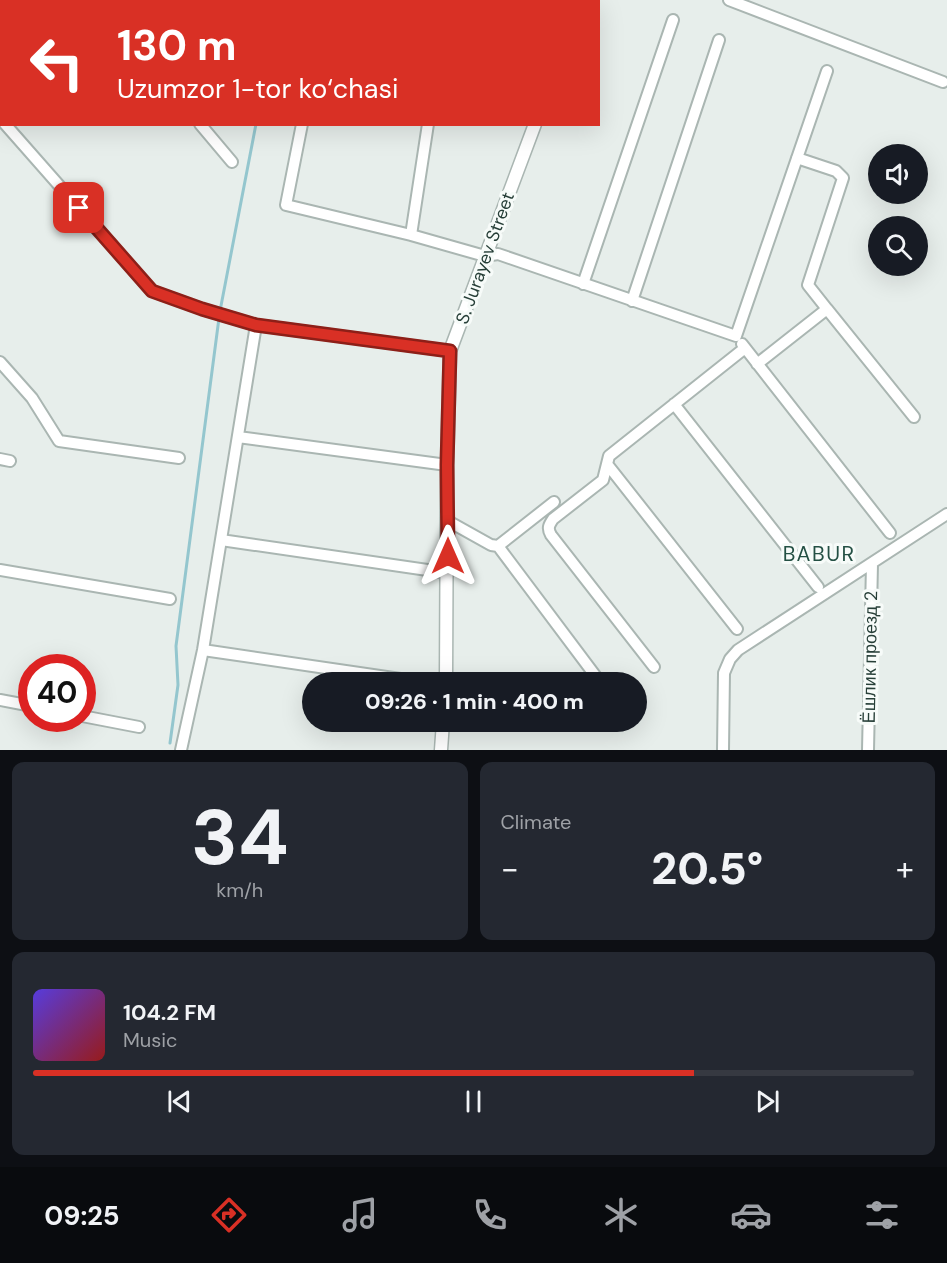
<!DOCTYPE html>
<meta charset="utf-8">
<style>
body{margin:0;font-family:"DM Sans",sans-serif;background:#242831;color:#f1f3f6;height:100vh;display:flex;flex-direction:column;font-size:22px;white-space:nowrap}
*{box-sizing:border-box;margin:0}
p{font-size:20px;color:#9ea1a6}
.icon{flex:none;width:33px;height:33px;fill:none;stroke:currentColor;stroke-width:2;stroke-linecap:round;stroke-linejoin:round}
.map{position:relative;height:750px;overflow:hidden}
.side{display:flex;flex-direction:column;gap:12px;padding:12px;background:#0d0f14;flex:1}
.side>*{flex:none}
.guide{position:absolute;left:0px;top:0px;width:600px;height:126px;box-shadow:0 6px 24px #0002;background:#d93025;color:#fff;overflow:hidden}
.fabs{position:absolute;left:868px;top:144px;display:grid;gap:12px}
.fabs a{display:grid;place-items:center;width:60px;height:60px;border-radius:50%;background:#171b24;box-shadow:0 6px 24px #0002;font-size:30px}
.speed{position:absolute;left:18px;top:654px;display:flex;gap:12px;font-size:30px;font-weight:700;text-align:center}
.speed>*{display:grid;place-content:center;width:78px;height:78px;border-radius:50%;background:#171b24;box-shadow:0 6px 24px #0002;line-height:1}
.speed .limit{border:9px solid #d22;background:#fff;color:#111}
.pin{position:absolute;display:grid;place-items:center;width:51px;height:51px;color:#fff;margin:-26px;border-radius:12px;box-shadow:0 3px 9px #0006}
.me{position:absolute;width:66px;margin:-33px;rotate:0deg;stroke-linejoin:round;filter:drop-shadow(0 0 4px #0008)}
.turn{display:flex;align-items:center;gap:21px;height:126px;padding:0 18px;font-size:27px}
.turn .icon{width:78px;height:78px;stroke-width:2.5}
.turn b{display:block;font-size:42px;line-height:51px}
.big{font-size:45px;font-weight:800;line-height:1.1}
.side .tile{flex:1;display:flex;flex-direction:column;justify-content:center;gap:9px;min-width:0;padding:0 21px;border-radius:12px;background:#242831}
.side .dial{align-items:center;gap:0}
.dial b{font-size:78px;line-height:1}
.song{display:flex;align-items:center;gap:18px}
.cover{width:72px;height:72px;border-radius:9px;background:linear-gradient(135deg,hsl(250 70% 55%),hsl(0 70% 35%))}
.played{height:6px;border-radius:3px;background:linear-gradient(90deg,#d93025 75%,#363941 75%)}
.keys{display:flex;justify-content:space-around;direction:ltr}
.heat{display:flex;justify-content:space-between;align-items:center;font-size:33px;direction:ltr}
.side .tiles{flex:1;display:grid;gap:12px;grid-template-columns:1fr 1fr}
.tile:last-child{grid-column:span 2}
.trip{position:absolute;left:302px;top:672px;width:345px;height:60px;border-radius:30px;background:#171b24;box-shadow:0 6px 24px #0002;font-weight:800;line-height:60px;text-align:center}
.dock{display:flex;height:96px;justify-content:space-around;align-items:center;background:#090b0e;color:#9ea1a6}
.dock .icon{width:42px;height:42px}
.dock .selected{color:#d93025}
.dock b{font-size:27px;color:#f1f3f6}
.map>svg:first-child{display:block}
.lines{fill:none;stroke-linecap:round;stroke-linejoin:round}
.stream{stroke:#94c6ce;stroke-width:3}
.minor-casing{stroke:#aab6b2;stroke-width:14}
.tertiary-casing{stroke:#aab6b2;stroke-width:15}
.minor{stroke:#fff;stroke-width:10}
.tertiary{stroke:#fff;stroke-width:12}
.route-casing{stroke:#8d1f18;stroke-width:15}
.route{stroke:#d93025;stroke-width:10}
.labels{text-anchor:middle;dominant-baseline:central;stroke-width:6;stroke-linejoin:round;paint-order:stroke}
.street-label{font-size:18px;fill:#273f38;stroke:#f7fbf9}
.quarter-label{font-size:21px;letter-spacing:1.5px;fill:#245044;stroke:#f7fbf9}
</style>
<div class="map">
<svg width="947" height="750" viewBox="0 0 947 750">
<rect width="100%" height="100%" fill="#e7eeeb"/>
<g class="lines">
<path class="stream" d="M280,2l1,-2
M220,311l36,-187
M170,743l8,-58 -2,-39 43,-328"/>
<g class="minor-casing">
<path id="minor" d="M94,0l1,2
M232,0l2,2
M729,0l214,82
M326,2l1,-2
M447,2v-2
M5,124l147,167 50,18 54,16 194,26
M200,124l32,38
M302,124l-16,81 125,30 74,21 13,-2 238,82 91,-265
M797,158l39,13 7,7 -35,107 19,24
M411,235l17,-111
M583,284l90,-264
M632,301l87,-261
M742,344l148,189
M0,362l32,36 27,43 120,17
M757,364l70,-55 87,108
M674,404l144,183
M238,437l209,28
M0,459l10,2
M607,464l130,165
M448,521l43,24 7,1 102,136
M221,540l227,33
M498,546l56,-44
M0,570l170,29
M203,650l218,32
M654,667l-103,-132c-4,-7 -2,-10 2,-16l50,-39 6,-24 136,-108
M0,700l32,6
M82,716l57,11
M181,750l22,-100 53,-325
M723,750l1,-77 6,-14 8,-9 209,-136
M868,750l4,-186"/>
</g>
<g class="tertiary-casing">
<path id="tertiary" d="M584,2l1,-2
M446,682l1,-217 3,-114 85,-227
M441,750l2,-28"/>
</g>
<use href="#minor" class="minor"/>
<use href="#tertiary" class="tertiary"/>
</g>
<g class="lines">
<g class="route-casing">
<path id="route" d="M79,208l73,83 50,18 54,16 194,26 -3,114 1,91"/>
</g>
<use href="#route" class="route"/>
</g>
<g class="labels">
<g class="street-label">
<text transform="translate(485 258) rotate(-70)">S. Jurayev Street</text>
<text transform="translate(870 657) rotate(-89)">Ёшлик проезд 2</text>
</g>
<g class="quarter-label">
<text x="819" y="554">BABUR</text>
</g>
</g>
</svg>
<div class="fabs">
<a><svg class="icon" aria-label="sound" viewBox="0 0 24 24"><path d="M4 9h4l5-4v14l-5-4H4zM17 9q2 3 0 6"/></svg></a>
<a><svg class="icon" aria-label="search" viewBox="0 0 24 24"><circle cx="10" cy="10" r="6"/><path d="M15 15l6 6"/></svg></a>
</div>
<div class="speed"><div class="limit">40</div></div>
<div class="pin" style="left:79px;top:208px;background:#d93025"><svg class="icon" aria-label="arrive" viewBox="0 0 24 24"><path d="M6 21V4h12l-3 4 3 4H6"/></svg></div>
<svg class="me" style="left:448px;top:556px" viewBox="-20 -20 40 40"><path d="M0-17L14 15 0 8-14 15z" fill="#d93025" stroke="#fff" stroke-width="4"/></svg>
<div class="trip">09:26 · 1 min · 400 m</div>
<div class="guide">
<div class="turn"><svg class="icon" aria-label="left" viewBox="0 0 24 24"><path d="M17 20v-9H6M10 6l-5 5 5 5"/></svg><div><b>130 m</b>Uzumzor 1-tor ko‘chasi</div></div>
</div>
</div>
<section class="side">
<div class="tiles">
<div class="tile dial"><b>34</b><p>km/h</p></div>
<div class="tile"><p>Climate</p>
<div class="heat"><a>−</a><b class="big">20.5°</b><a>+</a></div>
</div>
<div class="tile">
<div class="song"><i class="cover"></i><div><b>104.2 FM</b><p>Music</p></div></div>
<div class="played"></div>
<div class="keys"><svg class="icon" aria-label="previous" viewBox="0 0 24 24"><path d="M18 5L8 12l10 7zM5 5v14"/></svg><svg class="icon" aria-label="pause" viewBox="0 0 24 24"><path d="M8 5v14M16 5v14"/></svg><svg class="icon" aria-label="next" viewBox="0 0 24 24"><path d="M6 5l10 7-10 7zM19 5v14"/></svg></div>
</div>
</div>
</section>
<nav class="dock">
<b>09:25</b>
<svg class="icon selected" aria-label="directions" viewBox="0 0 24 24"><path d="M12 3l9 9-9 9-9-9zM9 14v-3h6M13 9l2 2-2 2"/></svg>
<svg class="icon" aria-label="music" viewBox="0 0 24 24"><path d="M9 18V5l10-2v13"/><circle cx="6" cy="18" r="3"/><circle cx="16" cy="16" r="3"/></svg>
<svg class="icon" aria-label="phone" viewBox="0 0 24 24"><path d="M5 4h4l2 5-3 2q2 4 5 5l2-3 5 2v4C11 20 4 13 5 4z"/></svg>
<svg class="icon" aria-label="climate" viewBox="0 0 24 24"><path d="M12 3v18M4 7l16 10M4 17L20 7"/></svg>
<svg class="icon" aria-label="car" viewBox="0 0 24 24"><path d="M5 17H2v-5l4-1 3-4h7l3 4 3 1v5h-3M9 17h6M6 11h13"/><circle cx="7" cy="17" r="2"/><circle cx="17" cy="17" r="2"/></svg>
<svg class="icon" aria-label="filters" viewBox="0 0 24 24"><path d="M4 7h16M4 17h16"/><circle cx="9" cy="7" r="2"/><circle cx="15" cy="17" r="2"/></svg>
</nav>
